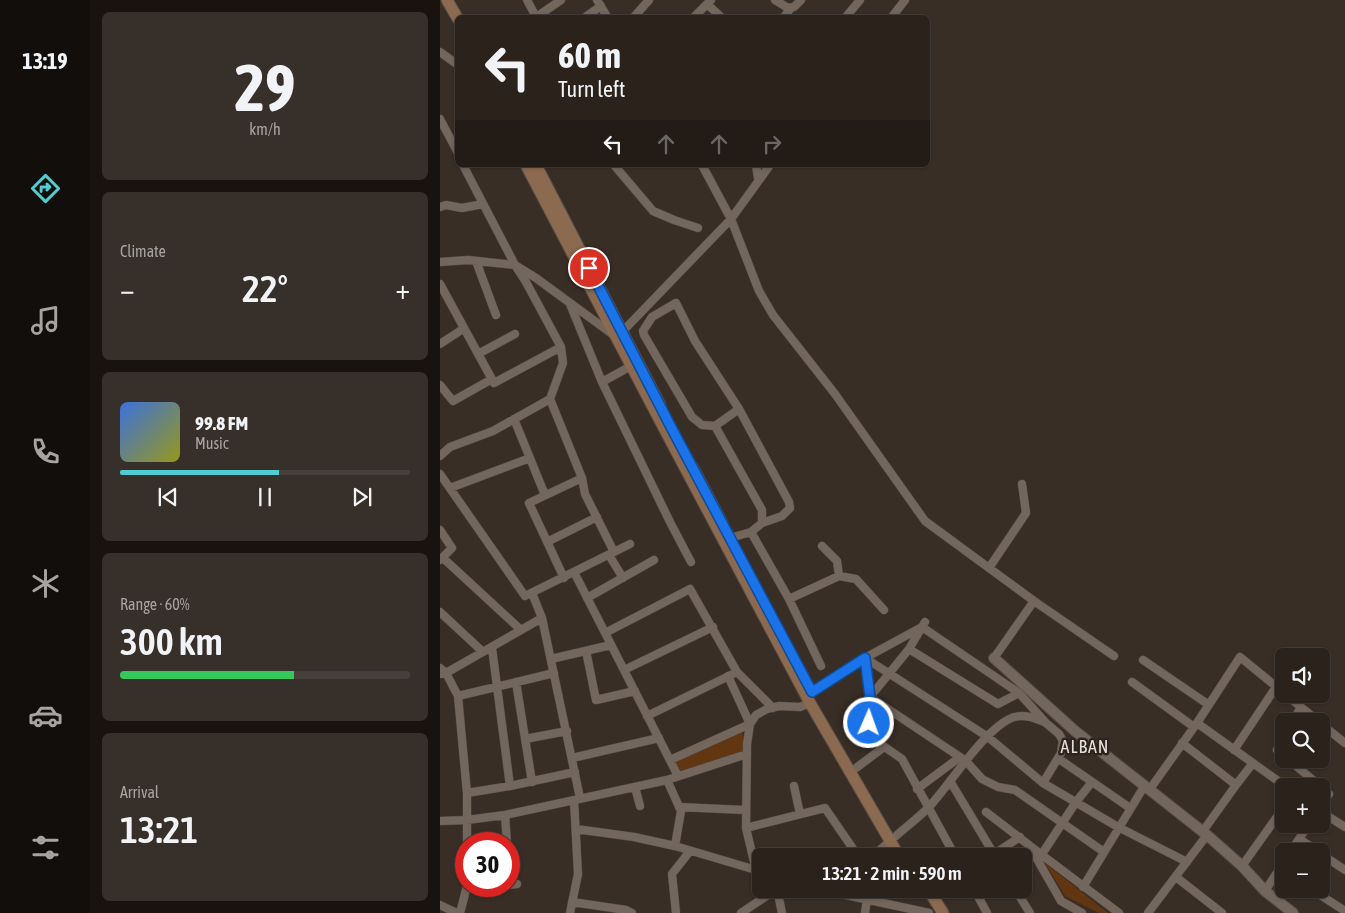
<!DOCTYPE html>
<meta charset="utf-8">
<style>
body{margin:0;font-family:"Asap Condensed",sans-serif;background:#372f29;color:#f1f3f6;height:100vh;display:flex;flex-direction:column;font-size:19px;white-space:nowrap}
*{box-sizing:border-box;margin:0}
p{font-size:16px;color:#a6a4a3}
.icon{flex:none;width:28px;height:28px;fill:none;stroke:currentColor;stroke-width:2;stroke-linecap:round;stroke-linejoin:round}
.map{position:relative;flex:1;overflow:hidden}
.details{display:flex;flex-direction:column;gap:12px;padding:12px;background:#18130f;width:350px}
.details>*{flex:none}
.banner{position:absolute;left:15px;top:15px;width:475px;height:152px;border-radius:8px;box-shadow:0 1px 4px #0004,0 0 0 1px #473f3b;background:#2b221c;color:#f1f3f6;overflow:hidden}
.fabs{position:absolute;left:835px;top:648px;display:grid;gap:10px}
.fabs a{display:grid;place-items:center;width:55px;height:55px;border-radius:8px;background:#2b221c;box-shadow:0 1px 4px #0004,0 0 0 1px #473f3b;font-size:25px}
.speed{position:absolute;left:15px;top:832px;display:flex;gap:10px;font-size:25px;font-weight:700;text-align:center}
.speed>*{display:grid;place-content:center;width:65px;height:65px;border-radius:50%;background:#2b221c;box-shadow:0 1px 4px #0004,0 0 0 1px #473f3b;line-height:1}
.speed .limit{border:8px solid #d22;background:#fff;color:#111}
.pin{position:absolute;display:grid;place-items:center;width:42px;height:42px;color:#fff;margin:-21px;border:2px solid #fff;border-radius:50%;box-shadow:0 1px 5px #0007}
.me{position:absolute;width:55px;margin:-28px;rotate:2deg;stroke-linejoin:round;filter:drop-shadow(0 0 4px #0008)}
.turn{display:flex;align-items:center;gap:18px;height:105px;padding:0 20px;font-size:22px}
.turn .icon{width:65px;height:65px;stroke-width:2.5}
.turn b{display:block;font-size:35px;line-height:42px}
.lanes{display:flex;align-items:center;height:48px;padding:0 20px;background:#0003;justify-content:center;gap:25px;direction:ltr}
.lanes .off{opacity:.35}
.big{font-size:38px;font-weight:600;line-height:1.1}
.details .card{flex:1;display:flex;flex-direction:column;justify-content:center;gap:8px;min-width:0;padding:0 18px;border-radius:8px;background:#372f29}
.details .dial{align-items:center;gap:0}
.dial b{font-size:65px;line-height:1}
.song{display:flex;align-items:center;gap:15px}
.cover{width:60px;height:60px;border-radius:8px;background:linear-gradient(135deg,hsl(220 70% 55%),hsl(60 70% 35%))}
.played{height:5px;border-radius:2px;background:linear-gradient(90deg,#51ccd1 55%,#473f3b 55%)}
.keys{display:flex;justify-content:space-around;direction:ltr}
.heat{display:flex;justify-content:space-between;align-items:center;font-size:28px;direction:ltr}
.charge{height:8px;border-radius:4px;background:linear-gradient(90deg,#34c759 60%,#473f3b 0)}
.trip{position:absolute;left:312px;top:848px;width:280px;height:50px;border-radius:8px;background:#2b221c;box-shadow:0 1px 4px #0004,0 0 0 1px #473f3b;font-weight:600;line-height:50px;text-align:center}
main{display:flex;flex:1;min-height:0}
.menu{display:flex;flex-direction:column;width:90px;justify-content:space-around;align-items:center;background:#110e0b;color:#a6a4a3}
.menu .icon{width:35px;height:35px}
.menu .active{color:#51ccd1}
.menu b{font-size:22px;color:#f1f3f6}
.map>svg:first-child{display:block}
.green{fill:#613611}
.lines{fill:none;stroke-linecap:round;stroke-linejoin:round}
.minor-casing{stroke:#534a44;stroke-width:9}
.tertiary-casing{stroke:#534a44;stroke-width:12}
.secondary-casing{stroke:#534a44;stroke-width:13}
.minor{stroke:#73665d;stroke-width:8}
.tertiary{stroke:#73665d;stroke-width:10}
.secondary{stroke:#8b6a50;stroke-width:11}
.route-casing{stroke:#114b97;stroke-width:12}
.route{stroke:#1a73e8;stroke-width:9}
.labels{text-anchor:middle;dominant-baseline:central;stroke-width:5;stroke-linejoin:round;paint-order:stroke}
.quarter-label{font-size:18px;letter-spacing:1px;fill:#e5ded9;stroke:#2f241d}
</style>
<main>
<nav class="menu">
<b>13:19</b>
<svg class="icon active" aria-label="directions" viewBox="0 0 24 24"><path d="M12 3l9 9-9 9-9-9zM9 14v-3h6M13 9l2 2-2 2"/></svg>
<svg class="icon" aria-label="music" viewBox="0 0 24 24"><path d="M9 18V5l10-2v13"/><circle cx="6" cy="18" r="3"/><circle cx="16" cy="16" r="3"/></svg>
<svg class="icon" aria-label="phone" viewBox="0 0 24 24"><path d="M5 4h4l2 5-3 2q2 4 5 5l2-3 5 2v4C11 20 4 13 5 4z"/></svg>
<svg class="icon" aria-label="climate" viewBox="0 0 24 24"><path d="M12 3v18M4 7l16 10M4 17L20 7"/></svg>
<svg class="icon" aria-label="car" viewBox="0 0 24 24"><path d="M5 17H2v-5l4-1 3-4h7l3 4 3 1v5h-3M9 17h6M6 11h13"/><circle cx="7" cy="17" r="2"/><circle cx="17" cy="17" r="2"/></svg>
<svg class="icon" aria-label="filters" viewBox="0 0 24 24"><path d="M4 7h16M4 17h16"/><circle cx="9" cy="7" r="2"/><circle cx="15" cy="17" r="2"/></svg>
</nav>
<section class="details">
<div class="card dial"><b>29</b><p>km/h</p></div>
<div class="card"><p>Climate</p>
<div class="heat"><a>−</a><b class="big">22°</b><a>+</a></div>
</div>
<div class="card">
<div class="song"><i class="cover"></i><div><b>99.8 FM</b><p>Music</p></div></div>
<div class="played"></div>
<div class="keys"><svg class="icon" aria-label="previous" viewBox="0 0 24 24"><path d="M18 5L8 12l10 7zM5 5v14"/></svg><svg class="icon" aria-label="pause" viewBox="0 0 24 24"><path d="M8 5v14M16 5v14"/></svg><svg class="icon" aria-label="next" viewBox="0 0 24 24"><path d="M6 5l10 7-10 7zM19 5v14"/></svg></div>
</div>
<div class="card"><p>Range · 60%</p><b class="big">300 km</b><div class="charge"></div></div>
<div class="card"><p>Arrival</p><b class="big">13:21</b></div>
</section>
<div class="map">
<svg width="905" height="913" viewBox="0 0 905 913">
<rect width="100%" height="100%" fill="#392e26"/>
<path class="green" d="M302,730l3,22 -65,21 -7,-11z
M605,863l63,50h-9l-34,-17z"/>
<g class="lines">
<g class="minor-casing">
<path id="minor" d="M87,0l9,17
M157,0l11,18
M335,0l13,8 6,-1 7,-7
M267,4l15,14
M95,18l26,-18
M144,18l17,-12
M193,18l16,-18
M253,18l18,-18
M343,18l8,-10
M405,18l15,-18
M451,18l14,-18
M0,52l18,13
M0,119l18,34
M174,165l39,46 21,9 24,8
M262,165l29,54 28,72 14,24 62,79 90,127 109,80 80,55
M316,165l2,13
M0,207l6,-2 16,3 21,-4
M36,261l20,54
M0,262l28,-2 47,5 21,13 79,58 8,-5 108,-112 39,-54
M0,284l54,99 67,-36
M130,304l32,78 68,140 21,40
M0,344l23,-15
M38,354l37,-20
M162,382l29,-16
M0,385l13,16 39,-22
M110,399l32,79 3,16 29,58
M74,419l31,76
M275,426l24,-17
M0,456l10,-9 43,-16 57,-32 13,-36 -2,-16 -35,-65 -11,-17 -52,-100
M0,474l85,122 105,-52
M10,488l80,-30
M0,530l12,18 -12,12
M311,532l38,67 32,67
M107,542l50,-25
M284,542l6,-4 21,-6 11,-9v-13l-47,-84 -13,-1 -10,-8 -48,-82 -1,-4 9,-14 24,-14 19,38 44,68 50,93 1,6 -8,8 -20,7
M382,546l15,15 2,15
M169,555l14,23
M3,558l78,72
M549,568l37,-55 -4,-29
M134,572l104,204
M124,578l-35,-75 53,-25
M92,593l10,25 38,180
M147,598l67,-38
M349,599l50,-23 17,3 28,31
M0,612l43,40
M485,622l-16,27 -39,48 -1,39 33,23 53,97
M165,633l85,-44 47,83 36,36
M52,648l18,138
M469,649l89,55 21,-11
M146,651l10,49 39,-9
M425,658l123,79 55,46 75,44 69,35
M425,658l5,39 96,64 16,18 16,8 17,3 89,62
M554,658l40,-57
M111,659l60,-14
M703,660l66,45
M0,668l6,5 12,23 9,97v51
M184,670l89,-43
M2,674l4,-1 96,-55
M76,682l16,100
M692,682l62,45
M372,692l53,-34 57,-31 97,66 27,30 13,11 4,7 -2,12 -18,30
M845,694l33,27
M18,696l96,-23
M207,716l86,-42
M853,721l8,-14
M757,723l88,63
M881,724l24,19
M844,738l-7,12 7,6
M85,739l42,-8
M742,743l54,42
M794,750l42,-63
M132,758l87,-20
M619,759l71,49
M848,759l32,27
M230,760l80,-36 -22,-48
M416,768l28,-21
M227,780l14,31 -6,35
M510,781l45,75
M354,786l6,28
M195,787l5,19
M881,787l8,7 -8,11
M477,789l43,-32
M710,789l47,-66 43,-66 44,36
M27,793l43,-7 65,-14
M239,807l66,3
M546,812l43,33 32,56 21,12
M881,812l24,15
M65,815l2,29
M0,821l27,-1 38,-5 162,-35 80,-26
M306,828l79,-20 33,48
M136,829l58,8 41,9 81,24 5,4
M763,831l33,-46 17,-22
M456,836c10,-9 22,-18 32,-28 22,-23 57,-81 86,-91 11,-3 20,1 30,5
M859,839l19,12
M590,846l89,67
M851,851l18,-27
M602,854l34,-52 16,-20
M881,854l24,16
M433,856l17,-15
M551,856l29,-19
M802,866l42,-59
M316,870l-10,-42 1,-84 3,-20 6,-9 11,-6 12,-3 21,1 10,-4
M736,877l46,36
M69,885l8,-1
M643,887l62,-102
M337,889l5,24
M378,889l111,24
M434,889l6,13
M534,889l13,24
M575,889l15,24
M871,889l34,22
M825,891l19,-29
M132,902l54,8 6,3
M0,905l17,8
M20,913l7,-27
M130,913l8,-39 -4,-74
M236,913l-4,-39 18,-23
M301,913l36,-24
M425,913l2,-14
M708,913l59,-78"/>
</g>
<g class="tertiary-casing">
<path id="tertiary" d="M554,658l81,73 132,104 35,31 23,25 28,22"/>
</g>
<g class="secondary-casing">
<path id="secondary" d="M7,0l11,19
M86,165l140,267 144,271 89,153
M96,165l124,240
M253,468l29,55
M488,889l15,24"/>
</g>
<use href="#minor" class="minor"/>
<use href="#tertiary" class="tertiary"/>
<use href="#secondary" class="secondary"/>
</g>
<g class="lines">
<g class="route-casing">
<path id="route" d="M149,268l83,161 140,263 53,-34 5,39 -1,26"/>
</g>
<use href="#route" class="route"/>
</g>
<g class="labels">
<g class="quarter-label">
<text x="645" y="746">ALBAN</text>
</g>
</g>
</svg>
<div class="fabs">
<a><svg class="icon" aria-label="sound" viewBox="0 0 24 24"><path d="M4 9h4l5-4v14l-5-4H4zM17 9q2 3 0 6"/></svg></a>
<a><svg class="icon" aria-label="search" viewBox="0 0 24 24"><circle cx="10" cy="10" r="6"/><path d="M15 15l6 6"/></svg></a>
<a>+</a>
<a>−</a>
</div>
<div class="speed"><div class="limit">30</div></div>
<div class="pin" style="left:149px;top:268px;background:#d93025"><svg class="icon" aria-label="arrive" viewBox="0 0 24 24"><path d="M6 21V4h12l-3 4 3 4H6"/></svg></div>
<svg class="me" style="left:429px;top:723px" viewBox="-20 -20 40 40"><circle r="17" fill="#1a73e8" stroke="#fff" stroke-width="3"/><path d="M0-11L8 9 0 5-8 9z" fill="#fff"/></svg>
<div class="trip">13:21 · 2 min · 590 m</div>
<div class="banner">
<div class="turn"><svg class="icon" aria-label="left" viewBox="0 0 24 24"><path d="M17 20v-9H6M10 6l-5 5 5 5"/></svg><div><b>60 m</b>Turn left</div></div>
<div class="lanes"><svg class="icon" aria-label="left" viewBox="0 0 24 24"><path d="M17 20v-9H6M10 6l-5 5 5 5"/></svg><svg class="icon off" aria-label="ahead" viewBox="0 0 24 24"><path d="M12 20V5M6 11l6-6 6 6"/></svg><svg class="icon off" aria-label="ahead" viewBox="0 0 24 24"><path d="M12 20V5M6 11l6-6 6 6"/></svg><svg class="icon off" aria-label="right" viewBox="0 0 24 24"><path d="M7 20v-9h11M14 6l5 5-5 5"/></svg></div>
</div>
</div>
</main>
